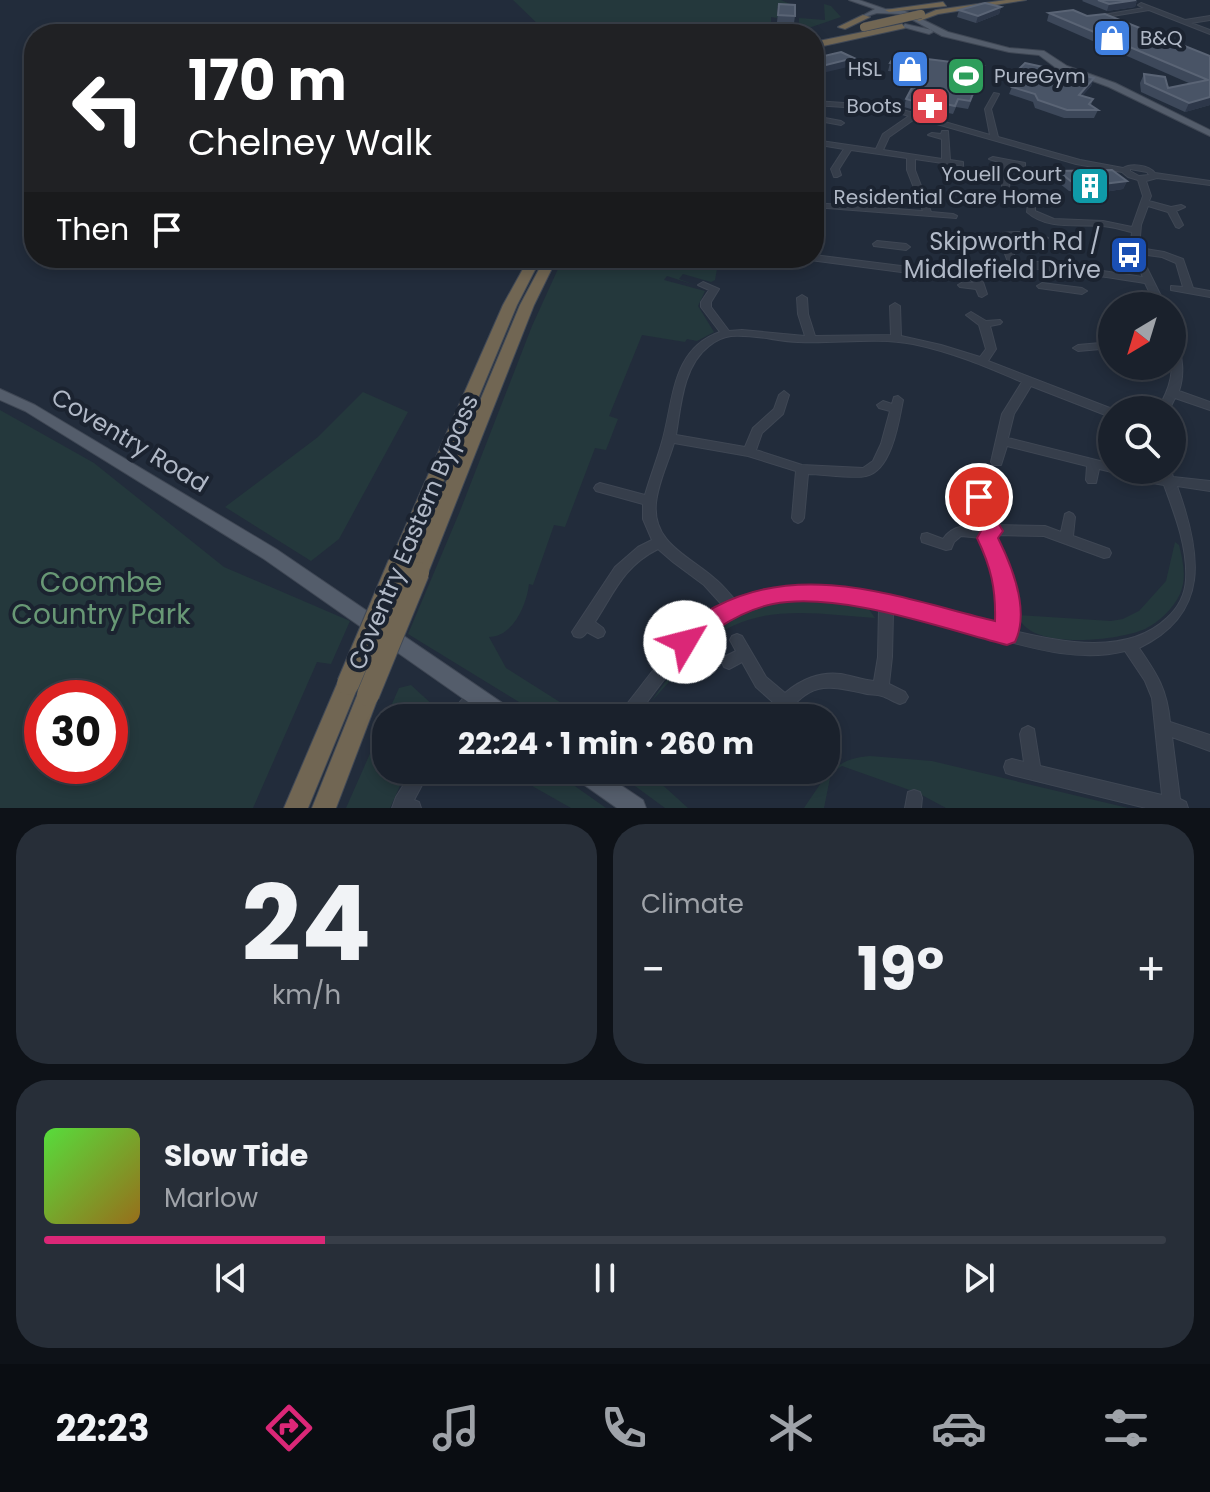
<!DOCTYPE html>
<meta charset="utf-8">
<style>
body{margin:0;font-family:Poppins,sans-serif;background:#272e38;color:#f1f3f6;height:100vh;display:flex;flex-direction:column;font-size:30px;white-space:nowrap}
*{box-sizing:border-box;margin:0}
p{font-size:26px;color:#9fa3a9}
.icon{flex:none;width:44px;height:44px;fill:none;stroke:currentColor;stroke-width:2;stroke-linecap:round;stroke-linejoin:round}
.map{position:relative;height:808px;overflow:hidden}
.panel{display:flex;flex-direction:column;gap:16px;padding:16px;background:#0e1218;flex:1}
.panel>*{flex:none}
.guide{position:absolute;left:24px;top:24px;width:800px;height:244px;border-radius:32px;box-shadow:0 4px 12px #0003,0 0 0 2px #383e48;background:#202124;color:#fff;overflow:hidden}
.needle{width:52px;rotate:218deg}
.controls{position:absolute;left:1098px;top:292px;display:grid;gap:16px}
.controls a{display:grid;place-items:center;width:88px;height:88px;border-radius:50%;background:#1a212c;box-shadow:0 4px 12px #0003,0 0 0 2px #383e48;font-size:40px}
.speed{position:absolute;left:24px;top:680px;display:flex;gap:16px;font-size:40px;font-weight:700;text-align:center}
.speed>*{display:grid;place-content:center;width:104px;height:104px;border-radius:50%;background:#1a212c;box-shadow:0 4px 12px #0003,0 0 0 2px #383e48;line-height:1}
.speed .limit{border:12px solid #d22;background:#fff;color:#111}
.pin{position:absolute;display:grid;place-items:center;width:68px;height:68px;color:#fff;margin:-34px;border:4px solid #fff;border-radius:50%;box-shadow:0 2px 8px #0007}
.me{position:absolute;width:88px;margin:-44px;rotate:53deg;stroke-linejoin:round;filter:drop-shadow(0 0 6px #0008)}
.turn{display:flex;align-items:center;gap:28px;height:168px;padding:0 32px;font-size:36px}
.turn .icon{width:104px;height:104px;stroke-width:2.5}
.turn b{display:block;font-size:56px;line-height:68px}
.then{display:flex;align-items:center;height:76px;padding:0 32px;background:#0003;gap:16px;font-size:30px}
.big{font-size:60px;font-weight:700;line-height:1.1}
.panel .widget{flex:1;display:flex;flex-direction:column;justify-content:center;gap:12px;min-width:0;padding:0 28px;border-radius:32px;background:#272e38}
.panel .dial{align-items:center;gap:0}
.dial b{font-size:104px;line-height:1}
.song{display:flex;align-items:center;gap:24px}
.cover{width:96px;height:96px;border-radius:12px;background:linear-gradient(135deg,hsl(110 70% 55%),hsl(40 70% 35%))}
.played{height:8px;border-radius:4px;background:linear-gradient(90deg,#db2777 25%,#383e48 25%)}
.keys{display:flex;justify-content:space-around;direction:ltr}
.heat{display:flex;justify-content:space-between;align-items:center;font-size:44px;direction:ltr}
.panel .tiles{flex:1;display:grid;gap:16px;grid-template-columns:1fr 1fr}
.widget:last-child{grid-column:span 2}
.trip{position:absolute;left:372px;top:704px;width:468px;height:80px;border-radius:32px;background:#1a212c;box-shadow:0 4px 12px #0003,0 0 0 2px #383e48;font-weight:700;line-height:80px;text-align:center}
.menu{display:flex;height:128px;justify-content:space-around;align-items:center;background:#0a0d12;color:#9fa3a9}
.menu .icon{width:56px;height:56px}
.menu .on{color:#db2777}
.menu b{font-size:36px;color:#f1f3f6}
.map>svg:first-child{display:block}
.green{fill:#24383c;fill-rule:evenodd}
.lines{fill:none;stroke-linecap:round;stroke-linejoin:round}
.minor-casing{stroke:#3f4754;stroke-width:2}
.major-casing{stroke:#3f4754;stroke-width:2}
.highway-casing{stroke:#414956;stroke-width:2}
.minor{fill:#363e4b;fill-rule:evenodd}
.major{fill:#545d6b;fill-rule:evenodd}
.highway{fill:#716653;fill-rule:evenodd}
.highway-bridge-far1-casing{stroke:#414956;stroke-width:9;stroke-linecap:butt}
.highway-bridge-casing{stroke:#414956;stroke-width:24;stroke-linecap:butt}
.highway-bridge-far1{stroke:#716653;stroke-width:8}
.highway-bridge{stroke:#716653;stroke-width:22}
.wall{fill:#3d485a}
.shaded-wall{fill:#2d3749}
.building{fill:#495466;stroke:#5a6475;stroke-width:2}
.route{fill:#db2777;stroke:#8e194d;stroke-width:2}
.labels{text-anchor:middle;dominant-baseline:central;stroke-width:8;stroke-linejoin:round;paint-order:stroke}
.far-poi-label{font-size:20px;fill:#b1b9c7;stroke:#1b2330;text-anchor:end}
.poi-label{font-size:24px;fill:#b1b9c7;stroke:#1b2330;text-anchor:end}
.street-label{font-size:24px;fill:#b1b9c7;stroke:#1b2330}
.near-park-label{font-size:28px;fill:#689875;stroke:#1b2330}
</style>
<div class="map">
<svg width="1210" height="808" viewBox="0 0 1210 808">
<rect width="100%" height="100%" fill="#222c3b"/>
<path class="green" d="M513,0h268l11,5 -15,2 1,11 -7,-1v5l28,1v-5l26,2 -1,-16 7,2 10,11 -50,17h-249l1,-5z
M563,258h156l-4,22 -4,2 -28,-8 -4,5 16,6 -28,-9 -3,4 41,11 -7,15 16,26 -17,9 -10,-2 -2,3 -43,-7 -33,81 9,3 -12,31 -11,-2 -30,79 -11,-2 -21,60 -4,-1c-2,20 -16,53 -40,53l17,31 79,50h-40l-137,-84 52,-123 72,-185z
M363,392l45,20 -69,127 -28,22 -86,-54 93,-70z
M0,410l94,53 130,104 126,54 -19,43 -14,-2 -64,146h-253zM42,698h68v68h-68z
M1175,542l4,3c4,16 8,33 1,49 -7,15 -21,28 -35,35 -27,12 -118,22 -127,-14l93,6 12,-2 16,-8 27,-30z
M836,597l30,8 9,13c-57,-4 -121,-17 -168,25 -20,18 -38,39 -56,59 32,-44 59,-86 116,-101 21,-5 47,-2 69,-4z
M411,685l25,23 -5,10h-45v52h21l-17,38h-44l53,-120z
M870,756l62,5 196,47h-182l-28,-15 -76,-27 -11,7 -7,35h-20c21,-30 28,-49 66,-52z
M504,770h48l54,38h-35z
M619,770h27l42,38h-23l-45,-33z"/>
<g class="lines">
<g class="minor-casing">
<path id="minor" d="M1141,3l44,17 25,-4v4l-19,3 19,7v4l-61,-24 -49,8 -3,-2 47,-8 -6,-3z
M994,93l5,1 -8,15 7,28 82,23 43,8c8,-5 26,-3 32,5l55,8v4l-53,-7 -11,3 5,15 -2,5 22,6 10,-2 4,2 -9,4 7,14 -4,3 -3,-1 -8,-15 -20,-6 -7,19 -2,23 25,4 19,7 10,29 17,3v6l-39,-7v-4l12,1 -7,-24 -14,-6 -22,-3 26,52h-10l-11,-23c-58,-9 -116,-19 -176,-15l14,14 4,12 -5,3 -3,-1 -3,-7 -16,-2 -2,-2 5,-3 11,1 -14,-14 -51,4 -99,-13 -1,-2h5v-3l95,12 99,-5 -8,-22 3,-7c15,-2 32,-1 45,5l-4,3 -25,-4h-10l-1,3 9,22h25l101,15 -13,-27 2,-18c-10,-2 -21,-6 -31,-6 -25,-2 -54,4 -74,-14l1,-8 -26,-9v-32l-13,-4 4,-2 32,6v4l-15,-2 -1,27 26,9v10l19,8 49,2 29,6 11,-31 -5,-16 -10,-3 -6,-5 -46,-8 -160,-46 -27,19 -6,13 59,9v-20l-14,-4 4,-2 9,1 1,-3h6l2,29 13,2v4l-48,-7v11l16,42 22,2 4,2 -1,2 -142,-11v-4l109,8 -16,-41v-12l-56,-8 -12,19 2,6 -4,2h-3l-3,-8 13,-20 -30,-5v-4l62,9 7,-15 26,-18 -20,-6 -75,-5v-4l75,5 101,29 -5,-26zM1130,169l17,3 2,3 -10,1 -9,-5z
M814,116l27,5 3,2 -3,2 -27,-5z
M877,241l29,3 4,3 -4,3 -32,-4 -1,-2z
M703,282l16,7 -8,13v5l18,24 13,-1 63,6 -7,-22 -1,-16 5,-3 5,3 1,16 7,22 76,-1 -1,-29 5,-3 5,3 1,30 40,9 39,12 6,-8 -7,-24 -13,-10 5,-3 15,9 14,-1 2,2 -2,2 -10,2 6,23 -8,12 127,49h-3v7l-4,-1 -77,-30 -17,28 -6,24 104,26v6l4,1 -4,1 -13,-3 -3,14h-8l-2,-3 1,-14 -80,-20 -6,19h-8l-2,-3 11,-48 20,-32c-35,-15 -70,-30 -109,-38 -38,-7 -77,0 -115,-2 -22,-1 -45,-8 -67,-6 -8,1 -16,5 -22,10 -26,20 -28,59 -33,89l69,12 8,-19 21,-19 5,-14 5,-4 5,4 -6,19 -21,19 -6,17 46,15 61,3 10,-7 8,-17 9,-33 -11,-3 -2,-3 6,-4 9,3 2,-7 4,-1 5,4c-4,20 -11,71 -37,76 -13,3 -44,-2 -58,-2l-4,44 -2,3 -4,2 -4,-2 -2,-3 4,-47 -48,-15 -74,-13c-6,20 -16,40 -18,60 -4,40 33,53 58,75 8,6 15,15 22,23l35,-11 35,-2 42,2 152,37c0,-36 -6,-57 -18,-89l-21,-2 -7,6 -3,7 -5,1 -24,-8 -1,-4 1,-4 5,-1 16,6c10,-15 25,-14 41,-11 -8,-13 -13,-23 -8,-38h8l2,3v17l9,15 50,1 16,6 4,-18 4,-2 4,2 2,3 -2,19 36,13 2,4 -2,4 -5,1 -60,-22 -47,-1 -2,3c14,31 19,59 19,93 48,11 113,25 153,-13 11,-10 18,-23 19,-38 2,-32 -11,-65 -22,-95l-29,-5 -2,-3 2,-3 4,-1 22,2 -2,-5h12l2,7 37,4v10l-33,-5c25,69 33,128 -38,162 18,26 28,41 31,74l40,13v16l-38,-14 8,62 6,3 2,6h-42l-134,-33 -6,-2 -2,-6 2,-6 6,-2 12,3 -4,-28 2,-5 6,-3 6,3 6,37 122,29 -10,-97 -7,-17 -20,-30c-47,12 -96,-4 -141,-16 -30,-7 -61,-15 -91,-22l-1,44 -3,27 16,8 3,5 -3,5 -5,2c-6,-2 -12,-6 -18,-8 -6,-2 -13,-1 -19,-3 -40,-9 -53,-10 -80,25h-17l9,-14 -19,-17 -14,-25 -13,7 -5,-2 -2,-5 2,-5 12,-6 -6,-11 2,-4 5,-2 5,2 24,41 19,16c15,-13 35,-22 56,-19 11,2 22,6 33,7l4,-24 1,-48c-65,-16 -129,-17 -181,32 -24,23 -43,51 -63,77h-17c6,-12 15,-21 23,-32 23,-30 49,-61 83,-79l-20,-22 -31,-23 -15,-13c-34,17 -43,42 -63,73l8,6 2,4 -2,4 -5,2 -11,-6c-4,6 -7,7 -13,4l-2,-4 43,-65 23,-20 14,-7 -9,-21v-15l-47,-13 -2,-3 2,-3 4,-2 45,12c5,-18 12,-35 17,-53 12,-41 9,-93 58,-110l-19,-25v-5l8,-12 -11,-5z
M1042,283l40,5 5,3 -5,3 -43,-6 -2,-2z
M1172,336l5,3c5,18 8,34 2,52l31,11v8l-35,-12 -6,12h-12c18,-29 15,-42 15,-74z
M1112,342v6l-34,3 -5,-3 5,-3z
M476,689l5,2 3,5 -17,22h-18c5,-10 17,-25 27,-29z
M413,770h17l-16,30 5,2 2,6h-29l4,-11z
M723,770h17l-5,12 -6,2 -6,-2 -2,-6z
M914,790l6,2 2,6 -1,10h-16l3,-16z"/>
</g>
<g class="major-casing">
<path id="major" d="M849,0h10l26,9 20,2 43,21 61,16 35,3 23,15 48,17 95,47v6l-101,-49 -54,-20 -16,-12 -30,-3 -67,-16 -40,-22 -25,-1 -13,4v-2l11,-6z
M905,24l27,6 1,2 -4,2 -26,-7z
M0,389l35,16 241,144 238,162 3,7h-26l-227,-159 -239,-148 -25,-11z
M570,770h28l45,30 3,8h-29l-44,-31z"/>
</g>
<g class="highway-casing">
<path id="highway" d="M1006,0h20l-88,14 -19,7 -4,-2 21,-9z
M943,2l3,4 -57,6 -4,-2z
M863,15l7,2 -25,12 -7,-2z
M902,24l3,4 -91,20v-6z
M529,258h12l-24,47 -108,259 -3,6 -7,2 -7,-2 -3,-6 114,-259z
M545,258h12l-23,47 -106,268 -3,6 -7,2 -7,-2 -3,-6 112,-268z
M348,674l8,3 3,7 -51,124h-24l56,-131z
M368,685l8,3 3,7 -43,113h-24l48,-120z"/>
</g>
<use href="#minor" class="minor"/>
<use href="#major" class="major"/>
<use href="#highway" class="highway"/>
<g class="highway-bridge-far1-casing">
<path id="highway-bridge-far1" d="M864,27l57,-13"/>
</g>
<g class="highway-bridge-casing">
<path id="highway-bridge" d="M348,684l51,-120
M368,695l50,-122"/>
</g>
<use href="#highway-bridge-far1" class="highway-bridge-far1"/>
<use href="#highway-bridge" class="highway-bridge"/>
</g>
<path class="wall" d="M1083,0h54l-2,7 -28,4 -25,-10z
M779,4l16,12 -1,7 -17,-1z
M1001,7l-2,7 -23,9 -19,-6 2,-7z
M1049,13l38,3 123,40v49l-25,7 -44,-20 -1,-9 4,-9 24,14 23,-4 -144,-63z
M890,63l92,11 -14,35 -12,-2 -3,7 -9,-2 -6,5 -34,-10 2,-8 13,-25 -31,-3z
M1010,78h84l-3,8 -9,10 11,3 -2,6 7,5 -4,8h-30l-29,-10 -2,-6 -24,-8 3,-7 -5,-2z
M1058,171l69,10 -4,8 -31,5 -23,-3 -15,-12z"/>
<path class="shaded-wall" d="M1137,0l-2,7 -28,4 2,-7z
M1001,7l-2,7 -23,9 2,-7z
M854,58l-2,8 -38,9v-7z
M1094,78l-3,8 -15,17 3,-8z
M1210,97v8l-25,7 4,-9z
M946,104l-2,8 -6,5 2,-8z
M1127,181l-4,8 -31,5 3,-9z"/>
<path class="building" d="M1098,0h38l-27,4z
M985,3l16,4 -23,9 -19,-6z
M779,4l16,1v11l-17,-1z
M1073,10l14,6 18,-2 105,42v41l-21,6 -44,-20 -1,-9 21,3 3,11 40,-8 -159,-67z
M841,52l13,6 -40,10v-14l6,3z
M895,55l89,11 -14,35 -12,-2 -3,7 -9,-2 -6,5 -34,-10 17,-32 -33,-4z
M1025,63l69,15 -15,17 14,4 -4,5 9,6h-31l-29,-10 -3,-6 -23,-7 7,-7 -9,-2z
M1112,170l15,11 -32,4 -23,-3 -14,-11z"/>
<path class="route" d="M979,489l7,2 4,18 13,22 -5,7c14,28 32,73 17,104l-8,3c-66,-17 -168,-54 -234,-41 -19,4 -40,14 -56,25 -8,6 -15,15 -24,20 -6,3 -10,2 -17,0l-3,-7c7,-16 27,-27 42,-35 90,-48 188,-8 280,14 1,-32 -4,-54 -18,-83l4,-7c-7,-13 -17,-26 -10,-40z"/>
<defs>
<g id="shop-square" transform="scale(2)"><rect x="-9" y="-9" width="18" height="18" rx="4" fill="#3f7fe0" stroke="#1b2330"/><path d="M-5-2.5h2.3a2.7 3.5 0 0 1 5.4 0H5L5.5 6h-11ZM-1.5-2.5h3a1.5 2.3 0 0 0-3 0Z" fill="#fff"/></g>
<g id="stadium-square" transform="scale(2)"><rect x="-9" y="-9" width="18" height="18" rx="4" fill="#2e9e5b" stroke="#1b2330"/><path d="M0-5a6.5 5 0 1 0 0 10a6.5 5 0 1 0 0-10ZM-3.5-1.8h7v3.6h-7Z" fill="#fff"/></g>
<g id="pharmacy-square" transform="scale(2)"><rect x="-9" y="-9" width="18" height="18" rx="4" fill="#e0444e" stroke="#1b2330"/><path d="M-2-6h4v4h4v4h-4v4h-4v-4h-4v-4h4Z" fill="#fff"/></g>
<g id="building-square" transform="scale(2)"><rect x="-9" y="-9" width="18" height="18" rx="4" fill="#0f9aa8" stroke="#1b2330"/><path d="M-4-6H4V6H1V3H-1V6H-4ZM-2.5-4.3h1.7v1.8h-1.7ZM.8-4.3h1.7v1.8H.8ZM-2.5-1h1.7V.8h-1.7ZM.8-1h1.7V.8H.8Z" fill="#fff"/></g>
<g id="bus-square" transform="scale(2)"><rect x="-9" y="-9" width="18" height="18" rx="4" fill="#1a4fb4" stroke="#1b2330"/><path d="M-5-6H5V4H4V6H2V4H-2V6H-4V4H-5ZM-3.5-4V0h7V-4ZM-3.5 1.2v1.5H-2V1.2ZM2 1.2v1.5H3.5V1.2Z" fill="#fff"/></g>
</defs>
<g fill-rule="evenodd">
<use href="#shop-square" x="1112" y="38"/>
<use href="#shop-square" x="910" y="69"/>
<use href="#stadium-square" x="966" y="76"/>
<use href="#pharmacy-square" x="930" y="106"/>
<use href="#building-square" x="1090" y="186"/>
<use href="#bus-square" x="1129" y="255"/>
</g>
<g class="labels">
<g class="far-poi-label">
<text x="1140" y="38" text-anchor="start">B&amp;Q</text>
<text x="882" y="69">HSL</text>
<text x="994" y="76" text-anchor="start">PureGym</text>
<text x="902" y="106">Boots</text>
<text x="1062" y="174">Youell Court<tspan x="1062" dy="23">Residential Care Home</tspan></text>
</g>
<g class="poi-label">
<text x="1101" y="241">Skipworth Rd /<tspan x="1101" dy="28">Middlefield Drive</tspan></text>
</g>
<g class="street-label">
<text transform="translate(130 440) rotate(31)">Coventry Road</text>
<text transform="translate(413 532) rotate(-67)">Coventry Eastern Bypass</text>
</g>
<g class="near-park-label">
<text x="101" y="582">Coombe<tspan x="101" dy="32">Country Park</tspan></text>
</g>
</g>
</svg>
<div class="controls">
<a><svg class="needle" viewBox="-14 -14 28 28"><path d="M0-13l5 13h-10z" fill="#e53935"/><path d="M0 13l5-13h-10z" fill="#9fa3a9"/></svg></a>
<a><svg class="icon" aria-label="search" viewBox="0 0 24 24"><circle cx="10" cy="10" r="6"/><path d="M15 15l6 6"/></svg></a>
</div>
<div class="speed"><div class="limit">30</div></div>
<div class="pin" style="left:979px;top:497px;background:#d93025"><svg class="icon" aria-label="arrive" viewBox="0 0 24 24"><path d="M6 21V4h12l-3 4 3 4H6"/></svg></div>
<svg class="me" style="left:685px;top:642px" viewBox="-20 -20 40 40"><circle r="19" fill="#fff"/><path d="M0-13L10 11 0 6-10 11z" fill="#db2777"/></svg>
<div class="trip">22:24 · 1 min · 260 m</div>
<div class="guide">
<div class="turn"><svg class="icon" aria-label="left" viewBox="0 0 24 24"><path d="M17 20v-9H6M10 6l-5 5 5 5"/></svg><div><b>170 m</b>Chelney Walk</div></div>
<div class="then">Then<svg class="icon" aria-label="arrive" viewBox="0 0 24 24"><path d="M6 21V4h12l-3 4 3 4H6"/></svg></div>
</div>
</div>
<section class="panel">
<div class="tiles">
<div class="widget dial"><b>24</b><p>km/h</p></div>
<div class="widget"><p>Climate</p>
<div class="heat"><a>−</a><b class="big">19°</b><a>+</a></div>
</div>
<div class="widget">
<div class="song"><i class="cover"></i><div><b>Slow Tide</b><p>Marlow</p></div></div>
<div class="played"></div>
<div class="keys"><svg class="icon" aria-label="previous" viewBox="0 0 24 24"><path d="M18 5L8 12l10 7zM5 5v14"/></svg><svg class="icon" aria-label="pause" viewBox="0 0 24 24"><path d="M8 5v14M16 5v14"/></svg><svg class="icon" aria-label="next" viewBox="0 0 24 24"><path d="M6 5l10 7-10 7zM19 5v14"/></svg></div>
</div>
</div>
</section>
<nav class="menu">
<b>22:23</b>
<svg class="icon on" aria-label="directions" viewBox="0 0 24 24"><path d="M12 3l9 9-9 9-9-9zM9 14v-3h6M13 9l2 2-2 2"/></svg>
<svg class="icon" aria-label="music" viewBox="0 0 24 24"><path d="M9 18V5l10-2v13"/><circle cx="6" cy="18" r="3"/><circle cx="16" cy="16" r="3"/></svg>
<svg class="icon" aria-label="phone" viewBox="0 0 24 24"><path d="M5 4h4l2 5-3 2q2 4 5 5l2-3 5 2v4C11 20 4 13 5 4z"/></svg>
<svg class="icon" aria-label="climate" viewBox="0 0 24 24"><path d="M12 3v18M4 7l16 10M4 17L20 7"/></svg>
<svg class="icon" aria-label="car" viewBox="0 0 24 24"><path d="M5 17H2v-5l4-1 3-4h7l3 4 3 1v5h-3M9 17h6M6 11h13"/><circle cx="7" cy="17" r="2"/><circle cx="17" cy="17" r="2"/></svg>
<svg class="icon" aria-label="filters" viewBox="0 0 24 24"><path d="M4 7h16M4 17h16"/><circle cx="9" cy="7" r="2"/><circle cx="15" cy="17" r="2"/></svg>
</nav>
